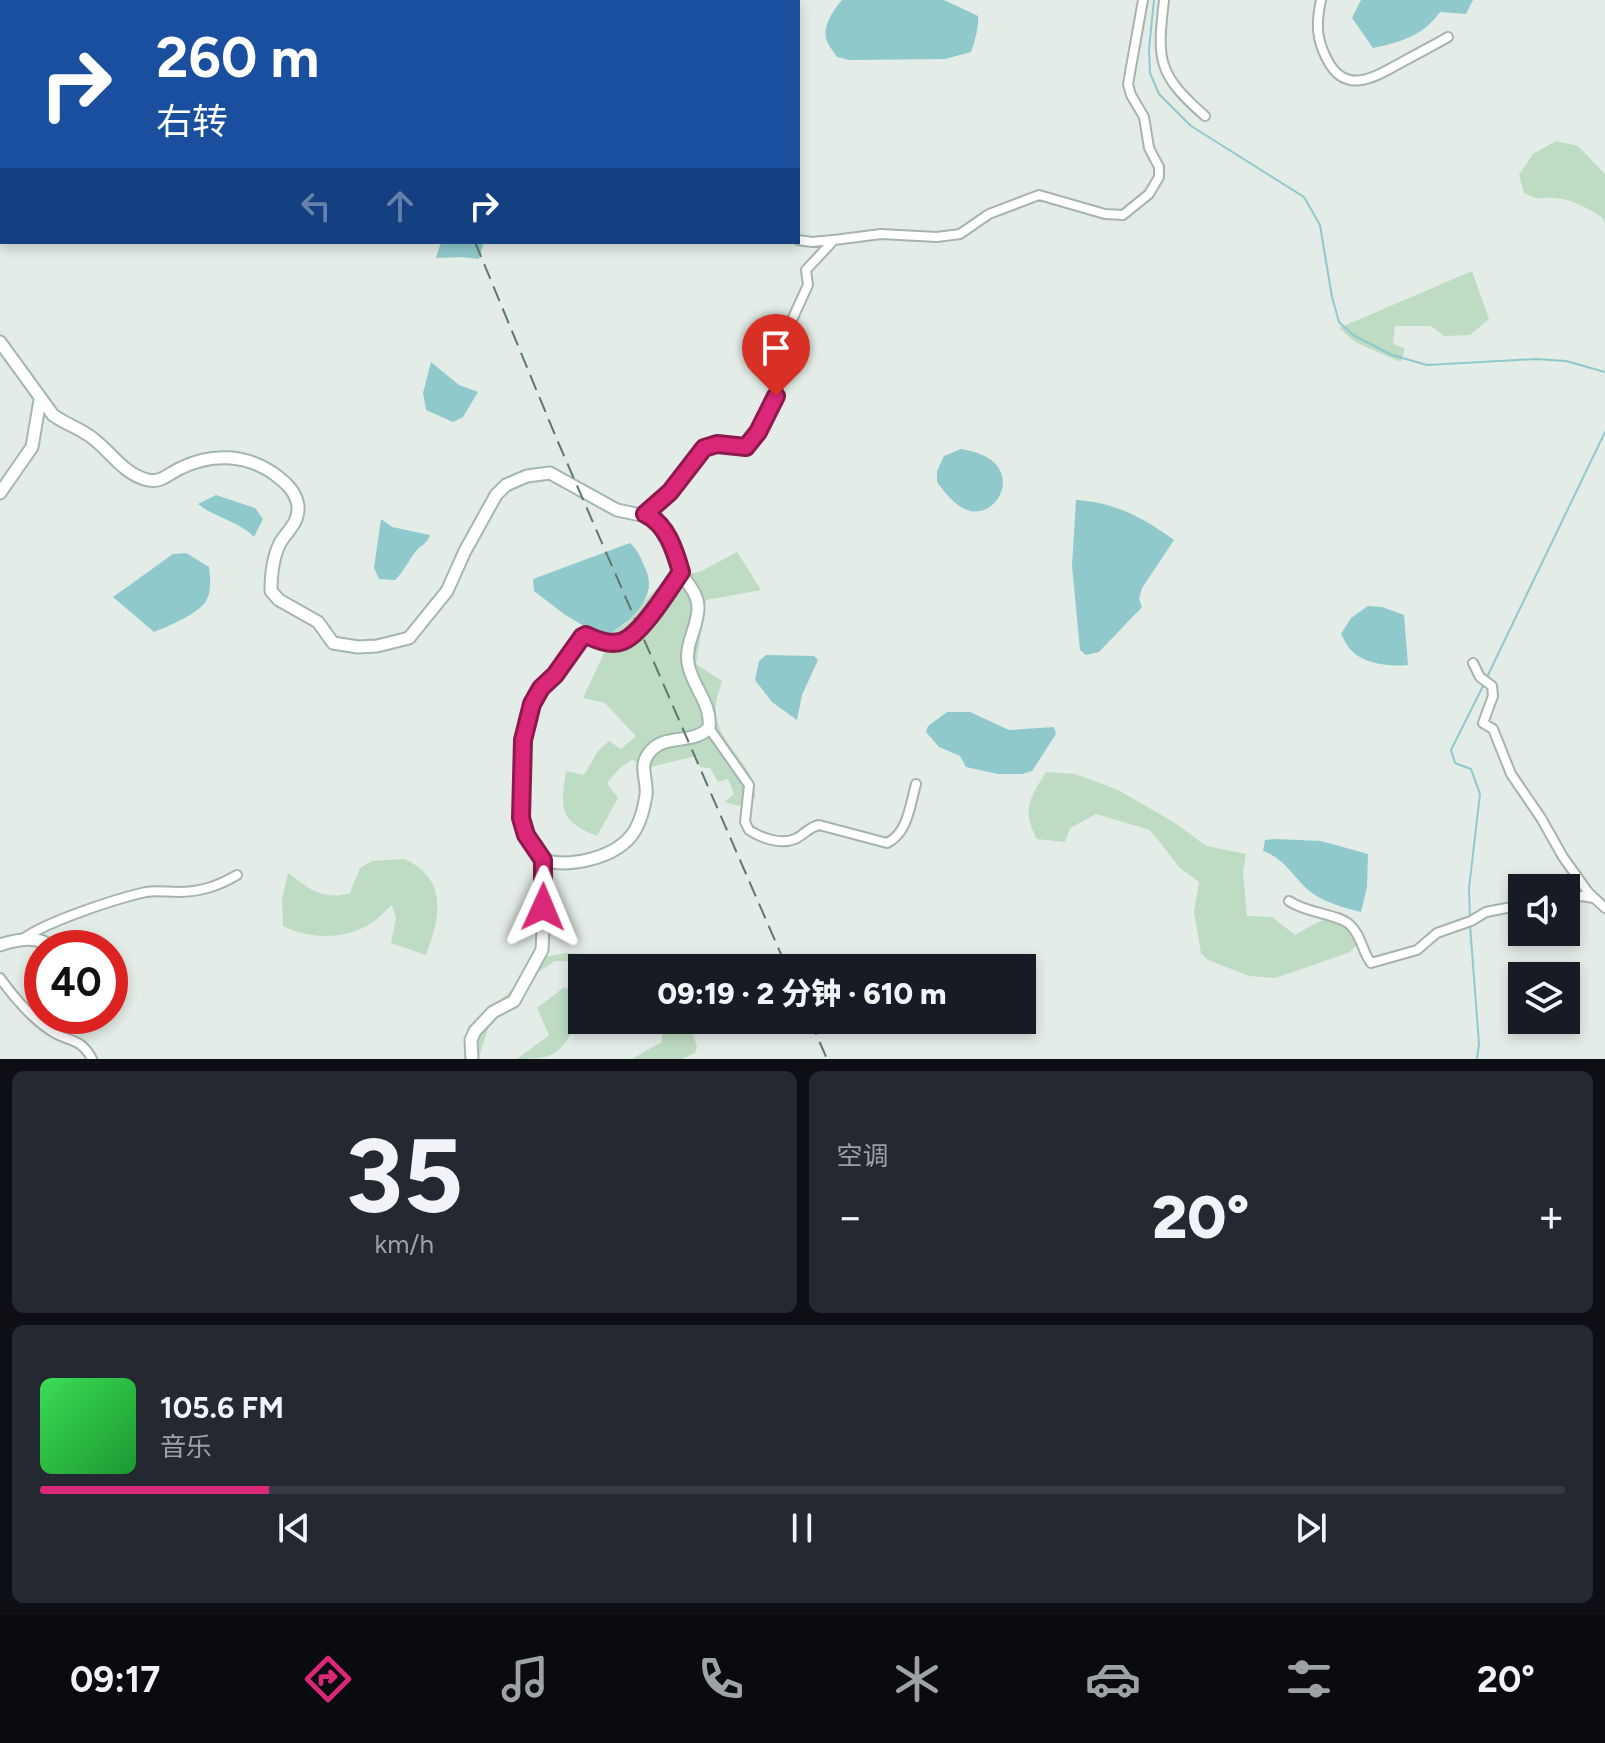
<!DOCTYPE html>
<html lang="zh">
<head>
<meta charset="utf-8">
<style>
	body { margin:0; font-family:Figtree,"Noto Sans SC",sans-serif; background:#242831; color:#f1f3f6; height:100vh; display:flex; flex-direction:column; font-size:30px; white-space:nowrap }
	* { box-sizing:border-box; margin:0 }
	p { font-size:26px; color:#9ea1a6 }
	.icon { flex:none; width:44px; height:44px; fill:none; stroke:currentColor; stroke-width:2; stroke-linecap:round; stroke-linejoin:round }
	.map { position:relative; height:1059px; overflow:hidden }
	.drawer { display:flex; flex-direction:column; gap:12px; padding:12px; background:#0d0f14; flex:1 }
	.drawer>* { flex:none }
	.guide { position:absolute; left:0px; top:0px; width:800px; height:244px; box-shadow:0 4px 12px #0003; background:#1a4fa0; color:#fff; overflow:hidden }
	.tools { position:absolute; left:1508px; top:874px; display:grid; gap:16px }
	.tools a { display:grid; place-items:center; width:72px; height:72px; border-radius:0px; background:#171b24; box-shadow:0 4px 12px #0003; font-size:40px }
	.speed { position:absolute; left:24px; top:930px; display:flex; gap:16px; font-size:40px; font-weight:700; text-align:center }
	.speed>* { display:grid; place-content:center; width:104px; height:104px; border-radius:50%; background:#171b24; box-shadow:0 4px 12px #0003; line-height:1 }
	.speed .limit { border:12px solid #d22; background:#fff; color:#111 }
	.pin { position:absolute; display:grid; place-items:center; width:68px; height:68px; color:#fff; margin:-82px -34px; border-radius:50% 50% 50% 0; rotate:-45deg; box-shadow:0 0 8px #0007 }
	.pin .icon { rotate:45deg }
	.me { position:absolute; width:88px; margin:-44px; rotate:1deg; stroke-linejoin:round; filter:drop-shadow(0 0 6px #0008) }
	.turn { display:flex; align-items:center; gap:28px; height:168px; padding:0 24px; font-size:36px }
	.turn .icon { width:104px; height:104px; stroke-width:2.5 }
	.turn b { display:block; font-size:56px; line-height:68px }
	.lanes { display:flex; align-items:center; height:76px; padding:0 24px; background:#0003; justify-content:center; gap:40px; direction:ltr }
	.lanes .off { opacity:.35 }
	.big { font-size:60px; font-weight:800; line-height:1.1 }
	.drawer .widget { flex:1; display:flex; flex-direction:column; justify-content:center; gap:12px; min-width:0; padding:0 28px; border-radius:12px; background:#242831 }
	.drawer .dial { align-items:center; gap:0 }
	.dial b { font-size:104px; line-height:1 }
	.song { display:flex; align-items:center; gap:24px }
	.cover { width:96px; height:96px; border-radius:12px; background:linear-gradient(135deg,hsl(130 70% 55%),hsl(130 70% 35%)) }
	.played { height:8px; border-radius:4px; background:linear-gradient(90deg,#db2777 15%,#363941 15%) }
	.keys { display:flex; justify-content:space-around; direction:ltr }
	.heat { display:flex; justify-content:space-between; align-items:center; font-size:44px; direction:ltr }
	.drawer .tiles { flex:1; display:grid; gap:12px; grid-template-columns:1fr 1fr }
	.widget:last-child { grid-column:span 2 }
	.trip { position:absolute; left:568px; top:954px; width:468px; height:80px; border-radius:0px; background:#171b24; box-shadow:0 4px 12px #0003; font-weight:800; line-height:80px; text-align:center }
	.dock { display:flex; height:128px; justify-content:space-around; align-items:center; background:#090b0e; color:#9ea1a6 }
	.dock .icon { width:56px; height:56px }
	.dock .active { color:#db2777 }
	.dock b { font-size:36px; color:#f1f3f6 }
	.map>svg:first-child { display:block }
</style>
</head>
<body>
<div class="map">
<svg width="1605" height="1059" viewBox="0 0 1605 1059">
	<rect width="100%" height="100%" fill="#e3ece7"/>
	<!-- green -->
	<path fill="#bedbc3" d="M1556 141 1578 146 1605 174V225L1603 218C1589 209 1573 199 1555 198 1537 197 1543 202 1524 193L1519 175 1533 154Z
		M1472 271 1489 319 1470 335 1444 336 1431 326H1395L1393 344 1405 348 1401 362 1357 343 1339 328Z
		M737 552 761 590 706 600 696 664 722 681C720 689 716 697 716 706 713 743 756 762 755 798L738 806 725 802 734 794 728 779 718 782 710 768 700 767 696 756 650 767 632 760 620 768 607 783 618 798 597 836C558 820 561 809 566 771L584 775 598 751 609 741 621 749 636 736 605 703 583 698 605 651 604 638 624 625 655 590 672 576 700 572Z
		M1046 772 1075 774 1118 790 1175 823 1206 846 1246 854 1243 872 1247 916 1272 917 1295 935C1321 920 1346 903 1364 937L1350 952 1299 970 1275 978 1249 976 1208 960 1201 953 1194 912 1199 882 1180 868 1150 830 1096 814 1070 828 1065 842 1037 839C1021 810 1030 798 1046 772Z
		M405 859C449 881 440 917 426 955L391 943 396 918 392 905C384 911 377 921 368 925 342 940 309 939 283 926L282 899 288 873C309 889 323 901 350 893L360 868 372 861Z
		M566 953 626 956 649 968H608L590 962 555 961 532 976 488 1029 478 1059H464C461 1016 492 1011 516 986 523 978 528 967 533 959Z
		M563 988 582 990V1020H688L697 1047 695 1053 682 1059H632L662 1042V1033C643 1028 627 1029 608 1028 596 1027 587 1023 575 1027 558 1057 550 1059 517 1059L549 1035 537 1008Z"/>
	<!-- water -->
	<path fill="#90c9cc" d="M842 0H944L978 16C979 27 975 41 971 52L945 59 849 60 837 57C834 52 827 44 826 38 823 25 834 9 842 0Z
		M1361 0H1473L1466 14 1440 12C1423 36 1401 42 1373 48L1352 18Z
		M441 242H484L479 259 461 257 436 258Z
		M431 362 459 385 478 392 463 417 453 422 426 410 423 393Z
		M961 449C1029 459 1001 518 970 511 956 507 945 493 937 482V471L944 456Z
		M216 495 255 508 263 519 254 537C239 521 215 518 198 504Z
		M1076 500C1114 502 1144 518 1174 540L1142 588 1139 599 1142 607 1099 652 1086 655 1080 650 1072 566Z
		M381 519 392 527 430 535C427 544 422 544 416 551 408 561 405 570 395 580L379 579 374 568Z
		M630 543C639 551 641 559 646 570 659 600 627 623 604 638L564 614 534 591 533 579Z
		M186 553 209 567C210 577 212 591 206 601 198 614 169 626 154 632L113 597 173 554Z
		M1368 606 1382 607 1404 615 1408 665C1391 667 1364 664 1352 651 1347 647 1344 639 1341 634L1351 618Z
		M766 655 814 656 818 660 802 695 797 720 772 702 755 680 759 661Z
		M947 712H970L1009 730 1054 727 1056 734 1032 771 1022 774H998L966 767 960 756 939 747 926 732 928 726Z
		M1276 839 1321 841 1368 854 1367 887 1361 912C1344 908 1320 901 1307 889 1292 875 1284 858 1263 851L1265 840Z"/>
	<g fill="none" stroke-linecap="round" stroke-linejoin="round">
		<!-- stream -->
		<path stroke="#90c9cc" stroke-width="2" d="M1154 0 1149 49 1150 73 1159 94 1191 126 1304 197 1320 225 1332 297 1339 322 1353 335 1392 355 1427 365 1536 359 1566 361 1605 372
			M1487 677 1605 432
			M1470 919 1469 888 1480 794 1471 769 1455 763 1451 750 1485 682
			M1470 925 1479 1044 1477 1059"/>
		<!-- street casing -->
		<g stroke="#a6b4ad" stroke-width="12">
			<path id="street" d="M273 0V2
				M325 0 328 2
				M1164 0C1157 60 1157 74 1205 116
				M1321 0C1316 23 1316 40 1328 61 1347 97 1378 75 1404 61 1419 53 1434 45 1448 37
				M697 2 699 0
				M798 240 812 242 833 240
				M645 514 670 492 704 448 717 444 746 447 752 442 776 396 791 322 808 285 806 270 834 240 881 234 937 237 960 234 989 214 1039 195 1105 214 1123 215 1149 194 1159 177V167L1149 148 1144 117 1131 95 1128 84 1143 0
				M1473 663 1480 677 1492 686 1493 696 1483 723 1493 729 1511 774 1541 818 1563 857 1588 892 1605 908
				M709 728 749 785 745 822 749 830C761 838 780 845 795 839 804 835 809 827 819 825L887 843C908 833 910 805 916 784
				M1566 899 1582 896 1593 898
				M1289 901C1306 913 1337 914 1349 924 1361 934 1362 951 1371 963L1417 950 1437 933 1471 921 1486 912 1522 905
				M23 939C45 922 118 898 146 892 157 890 167 892 178 892 201 892 218 886 237 875
				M0 978C13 996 32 1018 50 1030 68 1043 80 1036 92 1059"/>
		</g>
		<!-- secondary casing -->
		<g stroke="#a3b7ae" stroke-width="15">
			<path id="secondary" d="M14 2 15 0
				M0 25 2 22
				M0 342 53 415C64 423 74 426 85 433 107 445 121 474 148 480 162 483 169 473 181 468 211 453 245 454 273 473 285 482 296 491 298 506 299 523 288 530 280 543 273 557 271 575 271 591L279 600 318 622 333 643 358 647 377 646 409 638 447 591 465 551 496 495 506 485 527 476 550 473 617 510 655 518C662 528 670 539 675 550 678 558 679 567 682 574 689 586 698 594 698 608 698 627 685 643 688 663 692 687 712 703 709 728 691 746 665 732 649 753 638 767 648 780 646 795 644 808 639 826 631 836 613 858 570 868 543 860L526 835 521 818 523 740 532 704 541 688 555 675 582 637 586 635C597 640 611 646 623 641 642 634 669 589 681 572
				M0 493 32 447 40 400
				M0 945C18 939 38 935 53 948
				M110 976H115
				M472 1059 471 1040 475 1031 493 1012 514 1001 542 950 545 888 543 860"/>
		</g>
		<!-- street -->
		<use href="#street" stroke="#fff" stroke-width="8"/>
		<!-- secondary -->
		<use href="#secondary" stroke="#fff" stroke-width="11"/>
		<!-- rail -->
		<path stroke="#5f776e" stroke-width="2" stroke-dasharray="16 8" stroke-linecap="butt" d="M374 0 375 2
			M475 242 558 442 787 968
			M810 1020 827 1059"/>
	</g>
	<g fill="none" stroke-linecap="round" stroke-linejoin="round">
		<!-- route casing -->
		<g stroke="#8e194d" stroke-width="20">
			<path id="route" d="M543 907V860L526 835 521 818 523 740 532 704 541 688 555 675 582 637 586 635C597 640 611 646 623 641 642 634 669 589 681 572 675 551 667 524 645 514L670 492 704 448 717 444 746 447 758 432 776 396"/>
		</g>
		<!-- route -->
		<use href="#route" stroke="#db2777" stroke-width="14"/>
	</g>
</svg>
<div class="tools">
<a><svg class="icon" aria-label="sound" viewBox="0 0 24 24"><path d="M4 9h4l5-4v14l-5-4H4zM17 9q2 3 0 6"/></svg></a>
<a><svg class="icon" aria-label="layers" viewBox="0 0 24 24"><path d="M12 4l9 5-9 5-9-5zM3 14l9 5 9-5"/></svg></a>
</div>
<div class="speed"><div class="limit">40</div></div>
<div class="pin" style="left:776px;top:396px;background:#d93025"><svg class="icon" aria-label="arrive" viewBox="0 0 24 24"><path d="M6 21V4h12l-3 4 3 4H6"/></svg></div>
<svg class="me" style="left:543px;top:907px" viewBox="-20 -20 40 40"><path d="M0-17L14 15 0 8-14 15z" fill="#db2777" stroke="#fff" stroke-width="4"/></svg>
<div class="trip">09:19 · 2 分钟 · 610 m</div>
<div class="guide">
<div class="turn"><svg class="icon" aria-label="right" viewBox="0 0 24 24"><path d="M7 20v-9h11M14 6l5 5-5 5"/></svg><div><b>260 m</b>右转</div></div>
<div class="lanes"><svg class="icon off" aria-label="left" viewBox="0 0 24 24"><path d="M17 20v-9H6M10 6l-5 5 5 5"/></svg><svg class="icon off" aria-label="ahead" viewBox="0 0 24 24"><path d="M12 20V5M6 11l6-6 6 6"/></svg><svg class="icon" aria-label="right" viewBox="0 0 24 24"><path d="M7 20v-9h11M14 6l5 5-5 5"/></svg></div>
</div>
</div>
<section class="drawer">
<div class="tiles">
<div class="widget dial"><b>35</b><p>km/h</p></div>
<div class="widget"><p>空调</p>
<div class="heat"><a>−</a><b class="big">20°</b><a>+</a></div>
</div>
<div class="widget">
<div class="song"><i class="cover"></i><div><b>105.6 FM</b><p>音乐</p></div></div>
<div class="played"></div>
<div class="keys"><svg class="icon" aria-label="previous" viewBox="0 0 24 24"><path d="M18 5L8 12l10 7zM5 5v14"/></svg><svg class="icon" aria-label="pause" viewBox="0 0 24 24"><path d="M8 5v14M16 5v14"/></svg><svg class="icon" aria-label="next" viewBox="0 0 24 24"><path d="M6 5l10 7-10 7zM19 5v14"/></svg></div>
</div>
</div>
</section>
<nav class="dock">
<b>09:17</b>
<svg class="icon active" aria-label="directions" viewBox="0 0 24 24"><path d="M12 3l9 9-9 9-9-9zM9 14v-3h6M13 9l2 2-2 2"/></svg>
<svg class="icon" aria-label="music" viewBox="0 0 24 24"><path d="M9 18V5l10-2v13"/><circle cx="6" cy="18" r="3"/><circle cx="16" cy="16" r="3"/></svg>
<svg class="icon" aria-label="phone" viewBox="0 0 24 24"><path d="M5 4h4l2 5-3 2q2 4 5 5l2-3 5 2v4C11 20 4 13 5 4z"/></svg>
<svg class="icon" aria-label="climate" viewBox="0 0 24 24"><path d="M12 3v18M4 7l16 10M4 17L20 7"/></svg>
<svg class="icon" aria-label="car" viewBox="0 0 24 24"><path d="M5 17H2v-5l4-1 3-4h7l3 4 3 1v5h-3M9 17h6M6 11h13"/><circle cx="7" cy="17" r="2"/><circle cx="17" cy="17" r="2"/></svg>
<svg class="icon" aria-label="filters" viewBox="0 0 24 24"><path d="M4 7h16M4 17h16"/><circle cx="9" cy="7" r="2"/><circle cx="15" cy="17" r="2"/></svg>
<b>20°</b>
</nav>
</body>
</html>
